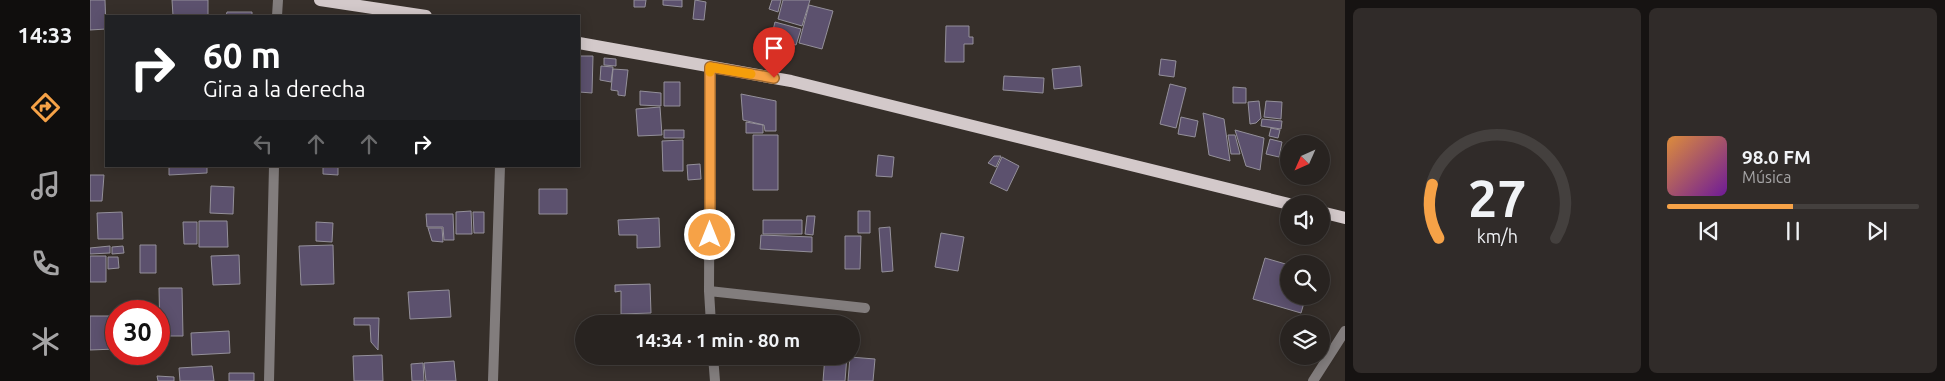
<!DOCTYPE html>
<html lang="es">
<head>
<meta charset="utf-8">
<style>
	body { margin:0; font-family:Ubuntu,sans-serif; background:#302b29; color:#f1f3f6; height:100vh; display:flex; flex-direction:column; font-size:19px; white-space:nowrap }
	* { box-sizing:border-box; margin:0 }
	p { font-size:16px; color:#a5a4a5 }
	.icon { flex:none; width:28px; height:28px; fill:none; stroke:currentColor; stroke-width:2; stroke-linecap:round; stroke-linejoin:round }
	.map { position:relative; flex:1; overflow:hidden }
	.details { display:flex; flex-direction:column; gap:8px; padding:8px; background:#161312; width:600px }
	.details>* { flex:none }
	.banner { position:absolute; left:15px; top:15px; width:475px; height:152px; border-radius:0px; box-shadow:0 2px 12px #0003,0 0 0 1px #44403e; background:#202124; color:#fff; overflow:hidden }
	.needle { width:32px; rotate:225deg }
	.tools { position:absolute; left:1190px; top:135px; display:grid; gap:10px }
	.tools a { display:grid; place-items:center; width:50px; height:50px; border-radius:50%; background:#282320; box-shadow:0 2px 12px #0003,0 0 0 1px #44403e; font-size:25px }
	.speed { position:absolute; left:15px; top:300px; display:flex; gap:10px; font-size:25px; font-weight:700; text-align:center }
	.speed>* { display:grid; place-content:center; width:65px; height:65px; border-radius:50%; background:#282320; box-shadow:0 2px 12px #0003,0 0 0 1px #44403e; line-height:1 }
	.speed .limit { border:8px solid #d22; background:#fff; color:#111 }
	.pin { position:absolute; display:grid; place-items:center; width:42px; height:42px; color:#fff; margin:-51px -21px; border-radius:50% 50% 50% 0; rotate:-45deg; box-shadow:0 0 5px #0007 }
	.pin .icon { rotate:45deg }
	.me { position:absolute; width:55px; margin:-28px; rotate:0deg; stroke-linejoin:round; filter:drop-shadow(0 0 4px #0008) }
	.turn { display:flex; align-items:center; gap:18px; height:105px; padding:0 15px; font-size:22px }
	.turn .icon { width:65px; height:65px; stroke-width:2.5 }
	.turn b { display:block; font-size:35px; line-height:42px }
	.lanes { display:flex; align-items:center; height:48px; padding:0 15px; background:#0003; justify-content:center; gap:25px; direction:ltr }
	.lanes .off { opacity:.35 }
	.details .card { flex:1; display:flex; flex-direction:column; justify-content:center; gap:8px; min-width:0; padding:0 18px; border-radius:8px; background:#302b29 }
	.details .dial { align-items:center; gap:0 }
	.dial svg { height:130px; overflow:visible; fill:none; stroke:#44403e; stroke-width:7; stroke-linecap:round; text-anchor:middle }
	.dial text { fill:#f1f3f6; stroke:none }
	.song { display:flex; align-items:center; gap:15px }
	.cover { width:60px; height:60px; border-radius:8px; background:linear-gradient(135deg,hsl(30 70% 55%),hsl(280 70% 35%)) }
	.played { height:5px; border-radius:2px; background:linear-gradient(90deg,#f6a247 50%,#44403e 50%) }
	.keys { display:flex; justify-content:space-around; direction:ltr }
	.details .tiles { flex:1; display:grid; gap:8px; grid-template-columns:repeat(2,1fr) }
	.trip { position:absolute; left:485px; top:315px; width:285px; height:50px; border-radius:25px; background:#282320; box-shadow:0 2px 12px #0003,0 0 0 1px #44403e; font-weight:700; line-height:50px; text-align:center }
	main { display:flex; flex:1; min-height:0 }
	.dock { display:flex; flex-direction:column; width:90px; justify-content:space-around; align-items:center; background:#100e0d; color:#a5a4a5 }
	.dock .icon { width:35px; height:35px }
	.dock .current { color:#f6a247 }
	.dock b { font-size:22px; color:#f1f3f6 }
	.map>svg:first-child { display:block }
</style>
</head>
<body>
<main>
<nav class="dock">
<b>14:33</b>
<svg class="icon current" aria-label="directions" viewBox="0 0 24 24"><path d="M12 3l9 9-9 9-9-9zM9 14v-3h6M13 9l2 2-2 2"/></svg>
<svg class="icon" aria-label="music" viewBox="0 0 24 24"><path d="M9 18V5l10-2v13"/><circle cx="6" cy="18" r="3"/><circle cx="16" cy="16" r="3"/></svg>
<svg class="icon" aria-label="phone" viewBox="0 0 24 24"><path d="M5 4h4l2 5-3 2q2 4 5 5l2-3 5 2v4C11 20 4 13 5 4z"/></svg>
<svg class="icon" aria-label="climate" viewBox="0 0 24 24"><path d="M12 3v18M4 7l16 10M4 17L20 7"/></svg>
</nav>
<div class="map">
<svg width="1255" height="381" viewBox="0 0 1255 381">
	<rect width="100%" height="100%" fill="#362f2a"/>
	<!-- building -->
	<path fill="#5c516e" stroke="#94909a" d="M0 0H15L16 29 0 30Z
		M82 0H118V16H83Z
		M544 0H556L555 7H544Z
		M573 0H592V7L573 5Z
		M605 0 616 2 614 20 603 19Z
		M682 0H691L688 12 679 9Z
		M693 0H720L712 26 688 19Z
		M719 5 743 11 732 49 709 43Z
		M137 12H162V16H136Z
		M685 22 711 29 706 45 681 38Z
		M856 26H879V37H883V44H874V62H855Z
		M489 56H503L502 93 489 92Z
		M514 58 526 59V66L514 65Z
		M1071 59 1086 61 1084 77 1069 75Z
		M511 66 523 67 521 82 510 80Z
		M990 66 992 86 964 89 962 69Z
		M523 69 538 70 535 96 528 95V91L521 90Z
		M914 76 954 78 953 93 913 90Z
		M574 82H590V106H574Z
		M1080 84 1096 88 1086 128 1070 124Z
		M1143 87 1156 88V103H1143Z
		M550 91 571 93V106L550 105Z
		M651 94 686 101V131H675L674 125 653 120Z
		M1169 101 1171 118 1166 123 1160 124 1158 102Z
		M1176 101 1192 102 1191 119 1174 117Z
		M570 107 572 135 548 136 546 109Z
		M1113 113 1134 119 1140 161 1119 155Z
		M1091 117 1108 121 1105 137 1088 134Z
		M1172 119 1192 121 1191 129 1171 126Z
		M656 122 673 125V133H656Z
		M1181 128 1190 130 1188 138 1179 136Z
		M574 130H594V138H574Z
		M1145 130 1174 138 1170 170 1156 166Z
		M663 135H688V190H663Z
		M1138 135H1145L1150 154H1141Z
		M1180 139 1192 142 1189 157 1176 154Z
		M593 140V171H573L572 141Z
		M788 155 804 157 802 177 786 176Z
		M904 156H911L906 167 898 163Z
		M912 157 929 166 917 191 900 183Z
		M610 164 611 179 598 180 597 165Z
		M79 166H117V173L79 175Z
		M233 166H248V175L233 174Z
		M0 175H14L12 201H0Z
		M121 186 144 187 143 214 120 213Z
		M449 189H477V214H449Z
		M381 211 382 234H366V212Z
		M768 211H780V233H768Z
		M32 212 33 239H8L7 213Z
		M383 212H394V233H384Z
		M336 214H363L364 240H354L353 227H337Z
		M717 216H725L723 235 715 234Z
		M569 218 570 247 547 248V235H529L528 220Z
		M673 220H712V234H673Z
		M109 221H137L138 247H109Z
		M93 222H107V244H94Z
		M226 222 243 223 242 242 226 241Z
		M800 227 803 271 792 272 789 228Z
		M338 228H352L353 242 342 241Z
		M851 233 874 237 868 271 845 267Z
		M671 235 722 237V252L670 249Z
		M755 236H771L770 269H755Z
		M50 245H66V273H50Z
		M243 245 244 284 211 285 209 246Z
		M20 246V253L0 254V248Z
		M33 246 34 253 22 254V247Z
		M149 255 150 284 123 285 121 256Z
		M0 256H16V282H0Z
		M18 257H28L29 268 18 269Z
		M1175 258 1199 265V296H1216L1211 313 1163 299Z
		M560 284 561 313 531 314V291L525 292V285Z
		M69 288H92L93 336H70Z
		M359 290 361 317 320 319 318 292Z
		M525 315H534L533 322 524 321Z
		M0 316H26V349L0 350Z
		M264 318H289L288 350 281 342 280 325H264Z
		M139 331 140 353 102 355 101 333Z
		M292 355 293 381H264L263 356Z
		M735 356H757L755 381H733Z
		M760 357 785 359 783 381H758Z
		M364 361 366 381H336L334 363Z
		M333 363 334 381H322L321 364Z
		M122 366 124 381H90L89 368Z
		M139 373H164V381H139Z
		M67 376 84 377V381H68Z"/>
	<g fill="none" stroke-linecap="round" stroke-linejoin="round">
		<!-- street -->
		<path stroke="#827d7d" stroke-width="10" d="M187 16 188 0
			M620 67 619 291 621 324
			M619 291 775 308
			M623 356 625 381
			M179 381 184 166
			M403 381 410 166
			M1223 381 1255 331"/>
		<!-- primary -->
		<path stroke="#d3c9ca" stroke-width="12" d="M230 0 336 16
			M489 43 701 81 1199 204
			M1231 212 1255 218"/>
	</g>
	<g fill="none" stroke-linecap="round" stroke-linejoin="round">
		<!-- route casing -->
		<g stroke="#a0692e" stroke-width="12">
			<path id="route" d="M620 235V67L684 78"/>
		</g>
		<!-- route -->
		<use href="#route" stroke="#f6a247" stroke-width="9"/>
		<!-- slow -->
		<path stroke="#f59e0b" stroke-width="9" d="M620 72V67L661 74"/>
	</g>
</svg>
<div class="tools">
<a><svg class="needle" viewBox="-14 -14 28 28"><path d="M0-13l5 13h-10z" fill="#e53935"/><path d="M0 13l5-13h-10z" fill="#a5a4a5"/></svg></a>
<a><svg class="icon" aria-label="sound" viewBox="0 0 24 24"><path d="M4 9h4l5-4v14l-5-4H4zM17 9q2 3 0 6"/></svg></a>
<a><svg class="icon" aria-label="search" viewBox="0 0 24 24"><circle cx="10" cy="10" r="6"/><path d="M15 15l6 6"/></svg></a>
<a><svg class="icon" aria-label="layers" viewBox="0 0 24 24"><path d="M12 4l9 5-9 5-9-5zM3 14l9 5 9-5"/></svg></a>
</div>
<div class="speed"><div class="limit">30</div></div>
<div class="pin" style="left:684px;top:78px;background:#d93025"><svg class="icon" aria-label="arrive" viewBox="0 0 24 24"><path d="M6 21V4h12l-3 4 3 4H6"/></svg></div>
<svg class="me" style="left:620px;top:235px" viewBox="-20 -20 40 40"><circle r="17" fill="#f6a247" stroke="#fff" stroke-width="3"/><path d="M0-11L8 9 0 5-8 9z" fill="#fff"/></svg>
<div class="trip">14:34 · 1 min · 80 m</div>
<div class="banner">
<div class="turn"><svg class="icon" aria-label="right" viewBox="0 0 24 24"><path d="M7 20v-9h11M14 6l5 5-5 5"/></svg><div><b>60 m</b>Gira a la derecha</div></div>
<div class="lanes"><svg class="icon off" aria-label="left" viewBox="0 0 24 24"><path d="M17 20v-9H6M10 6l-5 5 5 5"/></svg><svg class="icon off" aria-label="ahead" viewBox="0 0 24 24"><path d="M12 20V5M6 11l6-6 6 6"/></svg><svg class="icon off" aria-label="ahead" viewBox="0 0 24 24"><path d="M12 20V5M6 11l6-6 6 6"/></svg><svg class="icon" aria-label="right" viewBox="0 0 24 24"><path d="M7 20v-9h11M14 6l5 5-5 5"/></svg></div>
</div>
</div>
<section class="details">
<div class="tiles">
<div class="card dial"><svg viewBox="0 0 100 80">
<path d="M14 69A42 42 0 1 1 86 69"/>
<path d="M14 69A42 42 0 0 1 10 36" stroke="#f6a247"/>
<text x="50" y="56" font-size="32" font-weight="700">27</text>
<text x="50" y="72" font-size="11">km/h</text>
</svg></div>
<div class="card">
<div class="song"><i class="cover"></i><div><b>98.0 FM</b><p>Música</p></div></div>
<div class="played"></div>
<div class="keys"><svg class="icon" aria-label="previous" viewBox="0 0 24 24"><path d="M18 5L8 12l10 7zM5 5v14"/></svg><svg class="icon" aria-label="pause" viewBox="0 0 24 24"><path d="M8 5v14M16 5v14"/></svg><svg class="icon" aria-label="next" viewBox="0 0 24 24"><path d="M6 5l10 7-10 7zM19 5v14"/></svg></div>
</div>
</div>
</section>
</main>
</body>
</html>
